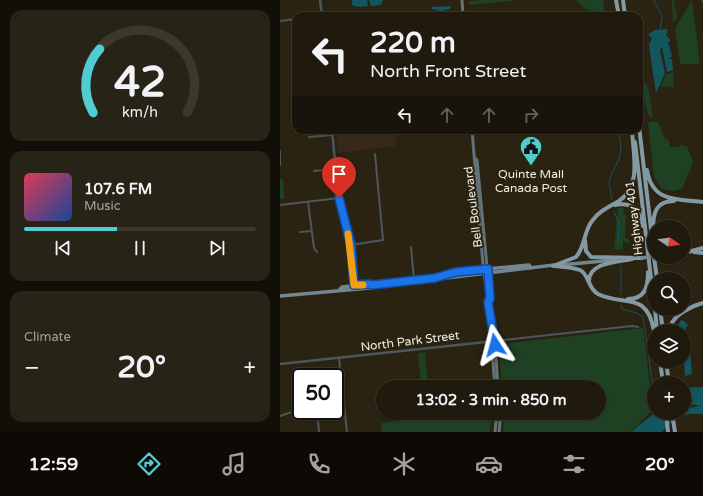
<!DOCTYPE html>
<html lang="en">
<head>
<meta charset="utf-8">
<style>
	body { margin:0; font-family:"Varela Round",sans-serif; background:#282317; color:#f1f3f6; height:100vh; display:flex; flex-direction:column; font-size:15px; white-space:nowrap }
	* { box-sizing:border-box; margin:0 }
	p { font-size:13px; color:#a2a19e }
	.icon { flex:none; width:22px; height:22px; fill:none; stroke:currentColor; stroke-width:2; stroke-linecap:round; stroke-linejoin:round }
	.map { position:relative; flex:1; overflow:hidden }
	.side { display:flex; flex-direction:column; gap:10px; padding:10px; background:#120e08; width:280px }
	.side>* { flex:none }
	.hud { position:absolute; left:12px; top:12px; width:351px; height:122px; border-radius:12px; box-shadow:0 1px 3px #0004,0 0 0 1px #3d382e; background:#201a0e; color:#f1f3f6; overflow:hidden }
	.needle { width:26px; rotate:103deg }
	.tools { position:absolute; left:367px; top:220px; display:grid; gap:8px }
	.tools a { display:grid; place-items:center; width:44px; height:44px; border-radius:50%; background:#201a0e; box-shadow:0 1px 3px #0004,0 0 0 1px #3d382e; font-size:20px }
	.speed { position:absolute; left:12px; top:368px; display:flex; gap:8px; font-size:20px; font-weight:700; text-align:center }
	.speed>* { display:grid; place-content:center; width:52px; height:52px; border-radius:50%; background:#201a0e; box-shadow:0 1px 3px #0004,0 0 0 1px #3d382e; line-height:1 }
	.speed .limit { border:2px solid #111; border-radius:6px; background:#fff; color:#111 }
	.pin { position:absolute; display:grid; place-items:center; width:34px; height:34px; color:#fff; margin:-41px -17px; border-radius:50% 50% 50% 0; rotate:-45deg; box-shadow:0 0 4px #0007 }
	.pin .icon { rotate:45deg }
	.me { position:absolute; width:44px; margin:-22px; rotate:351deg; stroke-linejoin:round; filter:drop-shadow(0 0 3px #0008) }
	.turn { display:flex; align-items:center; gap:14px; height:84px; padding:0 12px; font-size:18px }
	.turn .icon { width:52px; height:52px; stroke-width:2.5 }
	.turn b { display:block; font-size:28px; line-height:34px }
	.lanes { display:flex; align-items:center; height:38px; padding:0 12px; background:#0003; justify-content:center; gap:20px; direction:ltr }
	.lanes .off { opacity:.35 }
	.big { font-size:30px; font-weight:800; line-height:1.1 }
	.side .card { flex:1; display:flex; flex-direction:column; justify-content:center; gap:6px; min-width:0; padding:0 14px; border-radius:12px; background:#282317 }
	.side .dial { align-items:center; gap:0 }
	.dial svg { height:104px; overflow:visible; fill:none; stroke:#3d382e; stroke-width:7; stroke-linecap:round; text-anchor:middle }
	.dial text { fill:#f1f3f6; stroke:none }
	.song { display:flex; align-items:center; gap:12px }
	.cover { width:48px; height:48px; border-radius:6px; background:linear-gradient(135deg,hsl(350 70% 55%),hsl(220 70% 35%)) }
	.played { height:4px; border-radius:2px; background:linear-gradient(90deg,#51ccd2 40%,#3d382e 40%) }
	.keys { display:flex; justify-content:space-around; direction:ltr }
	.heat { display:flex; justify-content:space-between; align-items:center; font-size:22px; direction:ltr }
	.trip { position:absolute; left:96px; top:380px; width:230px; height:40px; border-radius:20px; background:#201a0e; box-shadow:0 1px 3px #0004,0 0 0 1px #3d382e; font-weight:800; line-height:40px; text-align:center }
	.tabs { display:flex; height:64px; justify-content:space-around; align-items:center; background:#0d0a06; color:#a2a19e }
	.tabs .icon { width:28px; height:28px }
	.tabs .active { color:#51ccd2 }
	.tabs b { font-size:18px; color:#f1f3f6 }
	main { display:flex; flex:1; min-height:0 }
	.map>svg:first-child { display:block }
</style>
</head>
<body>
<main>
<section class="side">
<div class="card dial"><svg viewBox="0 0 100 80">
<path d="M14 69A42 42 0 1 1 86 69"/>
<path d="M14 69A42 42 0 0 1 19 20" stroke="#51ccd2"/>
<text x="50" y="56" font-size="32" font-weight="700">42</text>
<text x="50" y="72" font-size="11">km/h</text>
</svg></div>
<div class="card">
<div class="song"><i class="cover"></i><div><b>107.6 FM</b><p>Music</p></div></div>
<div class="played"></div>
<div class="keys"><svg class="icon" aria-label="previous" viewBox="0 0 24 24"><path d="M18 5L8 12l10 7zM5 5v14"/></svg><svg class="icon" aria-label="pause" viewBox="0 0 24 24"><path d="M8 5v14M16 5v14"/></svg><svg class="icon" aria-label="next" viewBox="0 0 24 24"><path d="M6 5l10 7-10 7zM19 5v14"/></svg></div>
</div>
<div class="card"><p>Climate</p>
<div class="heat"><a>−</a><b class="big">20°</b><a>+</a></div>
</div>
</section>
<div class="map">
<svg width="423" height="432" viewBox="0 0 423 432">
	<rect width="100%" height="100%" fill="#2b2312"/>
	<!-- education -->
	<path fill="#37281c" d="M56 130H115L116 146 58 153Z"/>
	<!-- green -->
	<path fill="#1e4023" d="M201 0H239L189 5V1Z
		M296 0H323L325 16 307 10Z
		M392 0H394L397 18 393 23Z
		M412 0 420 64H400L395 28Z
		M393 73 394 87 381 86 386 74Z
		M361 83H366L369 91 373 119 368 115Z
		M368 122H378L385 139 389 140V147H400L399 145 407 146 413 162 402 189 393 191 382 189 374 177Z
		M0 179H3L4 199H0Z
		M338 208H344L343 214 346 215 345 238 349 240V243L347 244 343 240V250L334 249Z
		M363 328 373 409 351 432H223L224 413H319V387H222L219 346 221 344Z
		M145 352 148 387H141L138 353Z
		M144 413H151L152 417 190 413H212L210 432H102L101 423 144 418Z"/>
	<!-- water -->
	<path fill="#125660" d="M72 0H87L88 6 77 7 72 5Z
		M89 0H103L101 5 91 6Z
		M171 6 170 9 161 11 151 9 152 7Z
		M388 29 386 35 391 41 388 42 392 56 389 59H392L393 70 387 72 382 47 380 50 385 73 376 93 369 45 372 38 368 35 374 30Z
		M401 320 404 321 408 325 404 331H395Z
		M407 351 410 352 412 374 405 376 404 361Z
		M423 387V414C401 413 396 417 382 432H352C359 424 367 420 374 413H404V404L409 408 419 406 414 404 411 406 413 400 410 398 404 403V388Z"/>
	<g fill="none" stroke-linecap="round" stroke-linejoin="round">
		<!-- stream -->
		<path stroke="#125660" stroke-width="1" d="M374 0 382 17 380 29
			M332 200 329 183 331 175 339 159 341 149 339 131
			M334 211 339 224 338 244
			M341 266V294
			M341 305 342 309 357 313 363 317 374 394"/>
		<!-- minor -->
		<path stroke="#4d565a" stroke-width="2" d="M41 16 80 13 88 14
			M0 21 16 19
			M29 137 53 135
			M0 151V165
			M34 171 56 169
			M28 202 34 248 37 252
			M0 205 59 198
			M20 232 32 231
			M71 245 103 240 95 154
			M131 247 134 280
			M215 341 352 326 358 327
			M59 358 67 432
			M55 403 63 402
			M37 411 39 432
			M0 416 21 409"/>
		<!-- tertiary -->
		<path stroke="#4d565a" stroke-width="2.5" d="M40 0 42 16
			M423 0V1
			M52 130 58 193 71 245 74 285
			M0 364 215 341"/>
		<!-- secondary -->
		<path stroke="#637179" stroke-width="3" d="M182 0 183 16
			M192 130 203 265 211 325 210 327 215 387
			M195 158 197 160 210 299 208 302
			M211 325 214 329 218 387
			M215 432 217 413
			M219 432 221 413"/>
		<!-- primary -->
		<path stroke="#738790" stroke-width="3.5" d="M280 265 334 260
			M155 278 158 279 274 265
			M60 289 62 287 89 284 91 285 155 278 176 272 249 265 251 268
			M0 296 90 288 91 285"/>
		<!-- motorway -->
		<path stroke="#839aa5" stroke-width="4" d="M336 0 339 16
			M343 0 345 16
			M359 126 374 255
			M355 142 374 304
			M367 170C372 202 396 199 423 202
			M335 205C352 202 359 209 363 226
			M373 229C373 213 376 201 394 201
			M305 240 306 251 311 257 362 258
			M414 252 423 253
			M404 253 423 248
			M374 257 377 279
			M273 266 296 257C305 247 304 231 312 221 319 211 329 207 339 201 362 186 353 154 352 130
			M275 266C283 267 292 267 300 270 309 274 308 289 318 294 344 307 367 290 374 331
			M309 281C309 262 338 262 352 259
			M348 299C365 299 368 287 368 272
			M414 306 423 303
			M375 309 377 330
			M380 309 383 331
			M389 331C392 316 404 311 416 305
			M380 361 383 383
			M386 361 389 383
			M386 413 388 432
			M392 413 395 432"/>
		<!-- primary-bridge -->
		<path stroke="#738790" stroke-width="3.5" d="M362 258 374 256"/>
	</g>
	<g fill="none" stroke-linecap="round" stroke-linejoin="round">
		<!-- route casing -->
		<g stroke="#114b97" stroke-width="10">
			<path id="route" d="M59 198 71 245 74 285 89 284 92 285 155 278 176 272 208 269 210 299 208 302 215 345"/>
		</g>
		<!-- route -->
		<use href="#route" stroke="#1a73e8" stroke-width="7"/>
		<!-- slow -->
		<path stroke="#f59e0b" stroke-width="7" d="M68 234 74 285H83"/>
	</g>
	<!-- icons -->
	<defs>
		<g id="civic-pin" transform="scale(1.15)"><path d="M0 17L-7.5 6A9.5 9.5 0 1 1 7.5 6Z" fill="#51ccd2" stroke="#2b2312"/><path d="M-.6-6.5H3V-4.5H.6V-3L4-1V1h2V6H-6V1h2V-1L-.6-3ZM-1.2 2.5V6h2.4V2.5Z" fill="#111"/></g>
	</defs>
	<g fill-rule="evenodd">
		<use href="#civic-pin" x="251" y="147"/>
	</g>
	<g text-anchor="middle" stroke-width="4" stroke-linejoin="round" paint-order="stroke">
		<!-- poi labels -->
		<g font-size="12" fill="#f2ede2" stroke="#2b2312">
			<text x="251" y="178">Quinte Mall<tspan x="251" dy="14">Canada Post</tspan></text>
		</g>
		<!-- street labels -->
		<g font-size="12" fill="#f2ede2" stroke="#2b2312">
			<text transform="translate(193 207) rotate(-97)" y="4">Bell Boulevard</text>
			<text transform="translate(354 218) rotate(-97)" y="4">Highway 401</text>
			<text transform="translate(130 341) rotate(-7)" y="4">North Park Street</text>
		</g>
	</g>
</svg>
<div class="tools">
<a><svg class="needle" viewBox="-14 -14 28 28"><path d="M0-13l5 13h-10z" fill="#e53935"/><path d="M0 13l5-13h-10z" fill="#a2a19e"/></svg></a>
<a><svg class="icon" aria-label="search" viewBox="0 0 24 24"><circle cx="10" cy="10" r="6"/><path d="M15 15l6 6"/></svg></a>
<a><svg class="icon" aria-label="layers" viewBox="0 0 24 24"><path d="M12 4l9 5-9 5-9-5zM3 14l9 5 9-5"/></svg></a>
<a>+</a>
</div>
<div class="speed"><div class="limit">50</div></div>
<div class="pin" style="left:59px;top:198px;background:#d93025"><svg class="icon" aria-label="arrive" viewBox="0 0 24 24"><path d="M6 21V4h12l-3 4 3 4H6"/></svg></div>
<svg class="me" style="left:215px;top:345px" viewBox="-20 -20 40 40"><path d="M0-17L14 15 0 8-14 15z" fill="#1a73e8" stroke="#fff" stroke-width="4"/></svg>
<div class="trip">13:02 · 3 min · 850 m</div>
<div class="hud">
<div class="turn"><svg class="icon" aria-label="left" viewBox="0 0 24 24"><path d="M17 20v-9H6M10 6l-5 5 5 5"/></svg><div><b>220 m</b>North Front Street</div></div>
<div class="lanes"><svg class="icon" aria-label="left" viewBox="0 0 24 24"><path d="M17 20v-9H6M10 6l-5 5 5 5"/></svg><svg class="icon off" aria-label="ahead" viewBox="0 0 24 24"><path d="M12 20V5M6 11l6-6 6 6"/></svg><svg class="icon off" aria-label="ahead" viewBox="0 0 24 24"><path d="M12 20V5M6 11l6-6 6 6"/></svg><svg class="icon off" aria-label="right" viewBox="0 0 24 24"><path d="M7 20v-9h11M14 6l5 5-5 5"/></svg></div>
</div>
</div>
</main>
<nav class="tabs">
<b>12:59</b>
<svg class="icon active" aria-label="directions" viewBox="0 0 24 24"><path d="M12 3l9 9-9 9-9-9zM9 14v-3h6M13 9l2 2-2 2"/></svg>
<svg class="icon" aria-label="music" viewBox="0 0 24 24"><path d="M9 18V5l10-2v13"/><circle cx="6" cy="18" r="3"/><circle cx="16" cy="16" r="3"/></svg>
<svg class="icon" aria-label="phone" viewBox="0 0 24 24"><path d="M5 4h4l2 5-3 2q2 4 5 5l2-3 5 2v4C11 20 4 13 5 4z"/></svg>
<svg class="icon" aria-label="climate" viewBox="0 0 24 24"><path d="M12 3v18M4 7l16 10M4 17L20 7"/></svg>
<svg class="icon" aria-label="car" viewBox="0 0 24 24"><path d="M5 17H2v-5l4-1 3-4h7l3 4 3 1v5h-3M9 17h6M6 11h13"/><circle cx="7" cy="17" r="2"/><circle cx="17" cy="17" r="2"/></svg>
<svg class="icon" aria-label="filters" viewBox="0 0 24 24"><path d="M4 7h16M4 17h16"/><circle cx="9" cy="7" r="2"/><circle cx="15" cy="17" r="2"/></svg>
<b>20°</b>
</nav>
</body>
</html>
